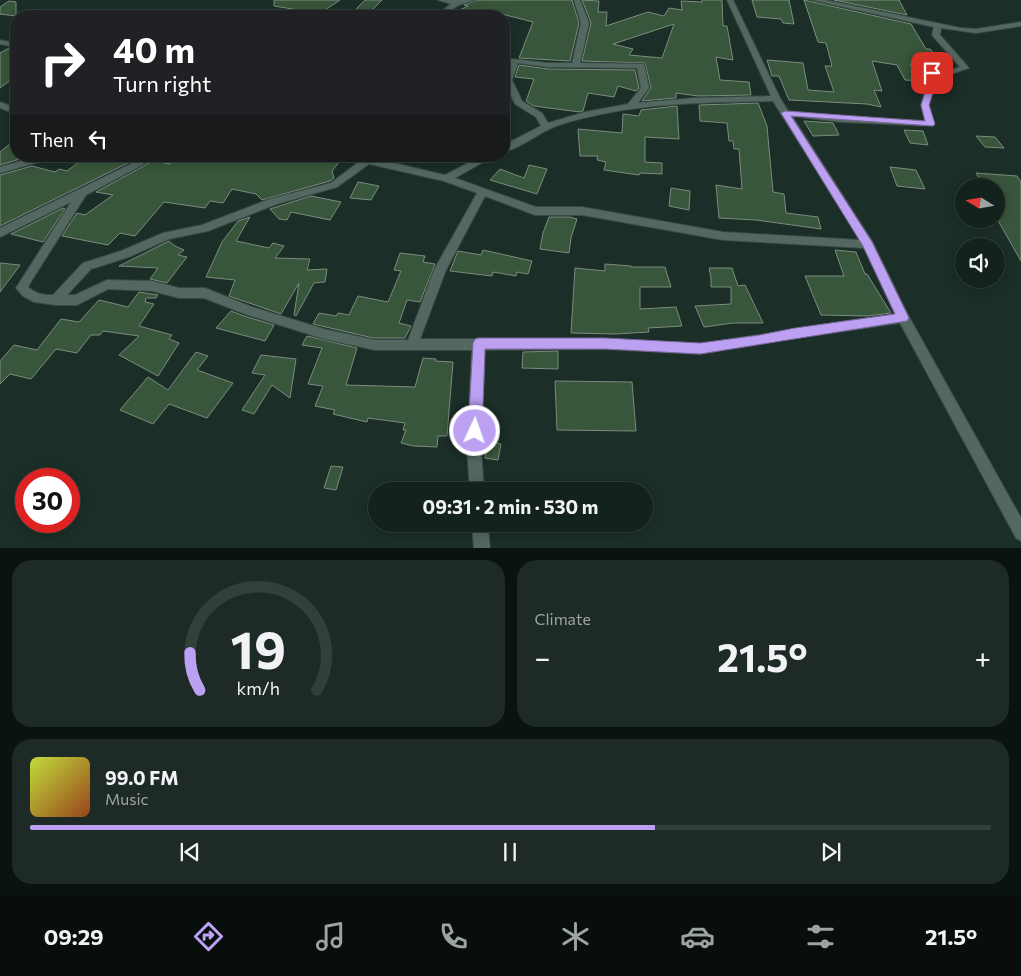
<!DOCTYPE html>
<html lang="en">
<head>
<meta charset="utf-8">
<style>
	body { margin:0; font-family:Commissioner,sans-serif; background:#1d2a26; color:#f1f3f6; height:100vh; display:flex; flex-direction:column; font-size:19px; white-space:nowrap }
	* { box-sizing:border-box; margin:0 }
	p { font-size:16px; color:#9da4a4 }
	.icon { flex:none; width:28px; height:28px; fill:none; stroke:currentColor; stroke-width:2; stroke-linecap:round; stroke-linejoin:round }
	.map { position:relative; height:548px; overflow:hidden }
	.side { display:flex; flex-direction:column; gap:12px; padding:12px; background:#0b1310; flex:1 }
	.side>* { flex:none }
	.top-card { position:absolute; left:10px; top:10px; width:500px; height:152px; border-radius:20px; box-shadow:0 2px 12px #0003,0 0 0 1px #333f3b; background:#202124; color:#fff; overflow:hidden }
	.needle { width:32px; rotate:281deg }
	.buttons { position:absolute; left:955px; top:178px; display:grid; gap:10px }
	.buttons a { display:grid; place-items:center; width:50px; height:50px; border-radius:50%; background:#14221d; box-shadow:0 2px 12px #0003,0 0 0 1px #333f3b; font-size:25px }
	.speed { position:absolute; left:15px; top:468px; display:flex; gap:10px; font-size:25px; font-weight:700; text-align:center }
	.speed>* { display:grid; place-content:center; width:65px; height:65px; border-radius:50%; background:#14221d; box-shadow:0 2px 12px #0003,0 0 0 1px #333f3b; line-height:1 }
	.speed .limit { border:8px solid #d22; background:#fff; color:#111 }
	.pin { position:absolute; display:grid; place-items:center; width:42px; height:42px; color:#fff; margin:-21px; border-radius:10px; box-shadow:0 2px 8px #0006 }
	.me { position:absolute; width:55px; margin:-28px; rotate:3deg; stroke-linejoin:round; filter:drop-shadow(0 0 4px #0008) }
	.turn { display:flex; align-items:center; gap:18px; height:105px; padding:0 20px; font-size:22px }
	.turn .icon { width:65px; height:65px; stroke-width:2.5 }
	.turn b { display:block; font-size:35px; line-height:42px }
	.then { display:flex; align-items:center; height:48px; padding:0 20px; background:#0003; gap:10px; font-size:19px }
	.big { font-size:38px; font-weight:700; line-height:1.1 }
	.side .card { flex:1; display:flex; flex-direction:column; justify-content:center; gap:8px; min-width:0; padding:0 18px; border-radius:20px; background:#1d2a26 }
	.side .dial { align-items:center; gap:0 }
	.dial svg { height:130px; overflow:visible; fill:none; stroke:#333f3b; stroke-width:7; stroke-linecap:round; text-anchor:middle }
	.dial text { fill:#f1f3f6; stroke:none }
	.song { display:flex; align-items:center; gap:15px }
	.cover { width:60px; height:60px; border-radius:8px; background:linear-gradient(135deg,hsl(70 70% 55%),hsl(20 70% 35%)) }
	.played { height:5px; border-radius:2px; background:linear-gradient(90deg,#bca0f2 65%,#333f3b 65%) }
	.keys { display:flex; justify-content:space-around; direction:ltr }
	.heat { display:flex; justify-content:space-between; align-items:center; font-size:28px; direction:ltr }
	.side .tiles { flex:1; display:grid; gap:12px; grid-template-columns:1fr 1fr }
	.card:last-child { grid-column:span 2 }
	.trip { position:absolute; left:368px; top:482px; width:285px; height:50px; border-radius:25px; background:#14221d; box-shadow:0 2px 12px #0003,0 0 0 1px #333f3b; font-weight:700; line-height:50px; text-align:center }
	.dock { display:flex; height:80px; justify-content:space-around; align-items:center; background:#080e0c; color:#9da4a4 }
	.dock .icon { width:35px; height:35px }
	.dock .current { color:#bca0f2 }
	.dock b { font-size:22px; color:#f1f3f6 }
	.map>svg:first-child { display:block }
</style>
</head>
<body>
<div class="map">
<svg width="1021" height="549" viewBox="0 0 1021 549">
	<rect width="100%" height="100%" fill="#1b2e27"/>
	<!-- building -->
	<path fill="#38563b" stroke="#7c8c7e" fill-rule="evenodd" d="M274 0H340L316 16H297L305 11 274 6Z
		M365 0H382L366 16H349Z
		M477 0H572L579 23 570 61 519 58 533 22 486 10 475 16H470L458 11 468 6 464 5Z
		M582 0 599 1 598 12H607L606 26 648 12 664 16 669 8 682 10 681 1 702 2V0H722L723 26H727L733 60 716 57 720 80 749 82 751 95 698 96 676 93V98L642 101 651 88 645 63 582 61 591 23ZM674 24 662 58 629 55 633 49 613 44Z
		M752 0H789L794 24 783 23 781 19 757 17Z
		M804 0 911 24 926 49H930L946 66 910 64 920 81 905 80 897 65 872 61 882 91 874 90 881 107 867 104 789 100 779 76H772L767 60 803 63 808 90 834 92 825 66H832L826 43 818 42Z
		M834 0H899L907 15Z
		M9 1 16 2V16L0 14V7Z
		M9 48 16 49V76L0 88V53Z
		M519 65 548 69 635 70 639 88 636 91 618 86 614 97 588 93 583 111 580 112 534 106 526 101 534 79 515 77Z
		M758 103 767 126 773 192 784 194 786 213 818 217 821 229 756 220 719 218 716 185 742 189 739 149H734L733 141H729L727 123 700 121 699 105Z
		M677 106 679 139 645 137V162L662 163V174L640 173 639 175 604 170 606 162 597 160 598 156H580L578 129 622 133 623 114 639 116 641 110Z
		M804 121 833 123 839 135 813 136Z
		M904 130 923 131 928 145 910 143Z
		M976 136 995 137 1004 148 985 147Z
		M16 139V157L20 159 0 165V152Z
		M87 156H123L132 161 0 226V175L32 166 55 172 59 169 67 171Z
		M185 156H343V157L332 171 334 178 330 181 262 200 256 194 232 189 223 203 210 201 205 208 164 202 135 236 120 233 108 245 62 236 77 213 85 215 113 195 96 192 153 161 170 164 176 158 183 159Z
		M529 165 547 169 537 194 490 180 500 169 524 178Z
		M890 167 916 170 925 189 897 186Z
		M976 173 1017 176 1021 182V261L996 217V186H984Z
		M358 182 379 186 371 200 350 198Z
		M671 188 690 191 689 210 669 206Z
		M311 196 341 202 330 220 291 212 287 220 279 219 270 209Z
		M63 208 65 209 43 242 11 234Z
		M250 217 236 241 269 248 273 243 284 246 275 258 310 259 307 270 327 269 325 282 314 283 296 316 294 315 299 283 281 314 229 296 235 280 206 277 222 242 238 221Z
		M549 217H570L577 219 571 238 569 253 540 249 543 233Z
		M169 241 175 246 184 250 178 255 187 257 167 283 150 279 158 268 119 266Z
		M483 250 532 261 528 274 517 272 516 276 493 272 492 276 450 271 458 251 481 255Z
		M835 250 856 252 865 274H867L891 313 867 316 821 315 805 276H844Z
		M400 253 425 256 423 262 435 264 420 302 407 300 399 323 411 326 405 338H373L313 324 319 313 336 316 338 313 349 315 358 296 388 302 401 271 394 270Z
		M0 263 20 265 0 292Z
		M605 264 631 266V267H665L671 287H640V309L676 307 682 326 648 328 649 332 616 334 571 333 575 268 605 271Z
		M709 268H732L738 286 745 285 763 323H733L704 327 695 306 731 304V287H711V278Z
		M139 292 158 295 156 298H146L145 302 154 304 139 326 172 335 169 339 179 343 158 376 119 355 139 336 103 331 100 335H91L77 353 56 349 31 379 10 374 0 384V361L14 345 37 350 61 319 79 322 99 300 128 307Z
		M231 311 244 316 274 325 265 341 216 328Z
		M307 336 357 348 346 385 415 387 423 358 436 359 435 361 453 362 447 436H438L437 447 413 446 401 443 406 430H403L405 423 368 418 367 422 333 414 335 410 315 406 323 386 308 384 322 348 302 345Z
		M558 351V369L522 368 523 352Z
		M196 352 208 356 197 370 233 383 207 418 169 404 153 424 120 410 148 377 168 390Z
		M261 355 296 359 290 398 272 385 254 414 242 410 265 375 252 373Z
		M555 381 632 382 636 431 557 430Z
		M488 441 501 444 498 460 485 458Z
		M331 466 343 467 336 490 324 488Z"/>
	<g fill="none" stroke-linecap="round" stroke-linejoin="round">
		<!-- street casing -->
		<g stroke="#394a44" stroke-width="2">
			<path id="street" d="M438 0H475L459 5 442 16H435L451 4Z
				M574 0H580L589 23 580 63 644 64 649 88 638 103 694 98 771 96 727 0H733L780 98 788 111 840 116 925 121 921 105 927 86V73L931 71H948L960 67 932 35 934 27 812 0H825L961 28 976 29 1021 22V26L976 33 941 28 940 35 969 68 948 75H935V86L929 105 934 124 933 126 840 122 792 116 872 241 908 315 1021 518V541L1016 538 900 323 795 338 700 354 605 349 485 350 481 449 484 491H470L467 449 472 350H375L324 339 245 314 204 298H179L152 291 108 289 77 305H56L34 302 23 296 16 288 71 202 0 237V228L147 156H159L86 195 32 280 28 287C36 294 43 295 53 295L83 263 121 251 163 233 202 225 270 199 331 183 360 161 345 156 368 157 445 175 482 156H494L455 178 536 207H582L723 232 860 240 773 101C703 102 630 103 562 124 541 130 524 147 504 152V145L541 126 536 117 515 104 504 80 510 62H504V58L548 63H572L581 23ZM518 63 548 67 637 68 641 88 628 104 585 112 548 123 542 113 522 101 512 80ZM369 164 444 181 477 193 434 270 408 340H375L324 329 252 307 205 288H179L152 281 107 280 75 295H67L91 269 129 257 169 239 208 231 277 204 337 187ZM485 196 535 215H582L723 240 864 248 895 314 700 344 605 339H483L479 338 475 339H420L446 270Z
				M0 40 16 43V47L0 44Z
				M0 102 16 108V114L0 108Z
				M38 156H54L53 158 0 173V167Z
				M472 524H488L490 549H474Z"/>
		</g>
		<!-- street -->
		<use href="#street" fill="#536860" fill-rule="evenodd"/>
	</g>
	<!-- route -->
	<path fill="#bca0f2" stroke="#7a689d" d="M932 71 936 73 935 86 929 105 935 124 933 126 791 116 872 242 909 318 907 321 700 354 605 349H485L482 431 480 436 475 438 470 436 468 431 473 343 475 339 479 338H605L700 343 760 335 795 328 895 314 863 246 781 113 785 111 925 121 921 105 927 86V73Z"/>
</svg>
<div class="buttons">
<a><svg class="needle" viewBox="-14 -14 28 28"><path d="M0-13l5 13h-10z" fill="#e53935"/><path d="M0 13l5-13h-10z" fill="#9da4a4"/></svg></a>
<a><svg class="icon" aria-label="sound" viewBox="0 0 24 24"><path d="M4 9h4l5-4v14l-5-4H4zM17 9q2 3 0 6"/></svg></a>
</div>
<div class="speed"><div class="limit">30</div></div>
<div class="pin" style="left:932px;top:73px;background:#d93025"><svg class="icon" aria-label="arrive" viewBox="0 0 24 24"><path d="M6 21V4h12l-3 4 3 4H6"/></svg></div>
<svg class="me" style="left:475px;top:431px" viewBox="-20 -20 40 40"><circle r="17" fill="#bca0f2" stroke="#fff" stroke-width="3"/><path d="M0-11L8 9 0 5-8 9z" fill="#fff"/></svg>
<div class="trip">09:31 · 2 min · 530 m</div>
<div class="top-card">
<div class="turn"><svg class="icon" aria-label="right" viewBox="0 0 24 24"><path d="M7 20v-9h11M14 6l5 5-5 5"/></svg><div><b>40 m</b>Turn right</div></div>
<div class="then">Then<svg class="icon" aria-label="left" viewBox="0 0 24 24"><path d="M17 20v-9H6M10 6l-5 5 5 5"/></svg></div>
</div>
</div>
<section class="side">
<div class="tiles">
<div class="card dial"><svg viewBox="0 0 100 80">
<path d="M14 69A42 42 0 1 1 86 69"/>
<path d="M14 69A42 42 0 0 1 8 46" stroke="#bca0f2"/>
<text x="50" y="56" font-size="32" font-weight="700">19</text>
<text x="50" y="72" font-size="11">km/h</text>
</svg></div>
<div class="card"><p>Climate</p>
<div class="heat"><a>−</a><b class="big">21.5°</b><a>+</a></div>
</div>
<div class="card">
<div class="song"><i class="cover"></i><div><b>99.0 FM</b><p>Music</p></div></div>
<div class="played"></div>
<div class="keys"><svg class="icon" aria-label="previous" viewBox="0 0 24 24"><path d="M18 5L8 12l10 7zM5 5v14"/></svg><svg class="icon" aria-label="pause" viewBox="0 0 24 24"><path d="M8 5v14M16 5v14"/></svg><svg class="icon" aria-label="next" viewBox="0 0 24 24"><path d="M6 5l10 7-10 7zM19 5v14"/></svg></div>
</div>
</div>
</section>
<nav class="dock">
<b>09:29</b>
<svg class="icon current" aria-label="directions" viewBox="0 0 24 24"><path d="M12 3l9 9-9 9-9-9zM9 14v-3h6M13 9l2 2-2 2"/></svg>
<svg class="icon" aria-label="music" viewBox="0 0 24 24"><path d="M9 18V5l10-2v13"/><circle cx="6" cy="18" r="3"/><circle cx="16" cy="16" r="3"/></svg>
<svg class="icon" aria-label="phone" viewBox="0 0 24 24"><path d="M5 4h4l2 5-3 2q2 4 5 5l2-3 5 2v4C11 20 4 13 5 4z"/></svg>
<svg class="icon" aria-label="climate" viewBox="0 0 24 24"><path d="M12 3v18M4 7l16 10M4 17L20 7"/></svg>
<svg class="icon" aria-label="car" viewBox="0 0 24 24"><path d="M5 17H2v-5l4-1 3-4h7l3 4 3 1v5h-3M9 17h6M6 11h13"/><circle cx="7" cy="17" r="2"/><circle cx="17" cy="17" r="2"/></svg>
<svg class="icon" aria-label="filters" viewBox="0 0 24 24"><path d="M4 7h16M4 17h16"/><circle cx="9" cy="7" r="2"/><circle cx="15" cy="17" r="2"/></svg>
<b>21.5°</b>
</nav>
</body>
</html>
